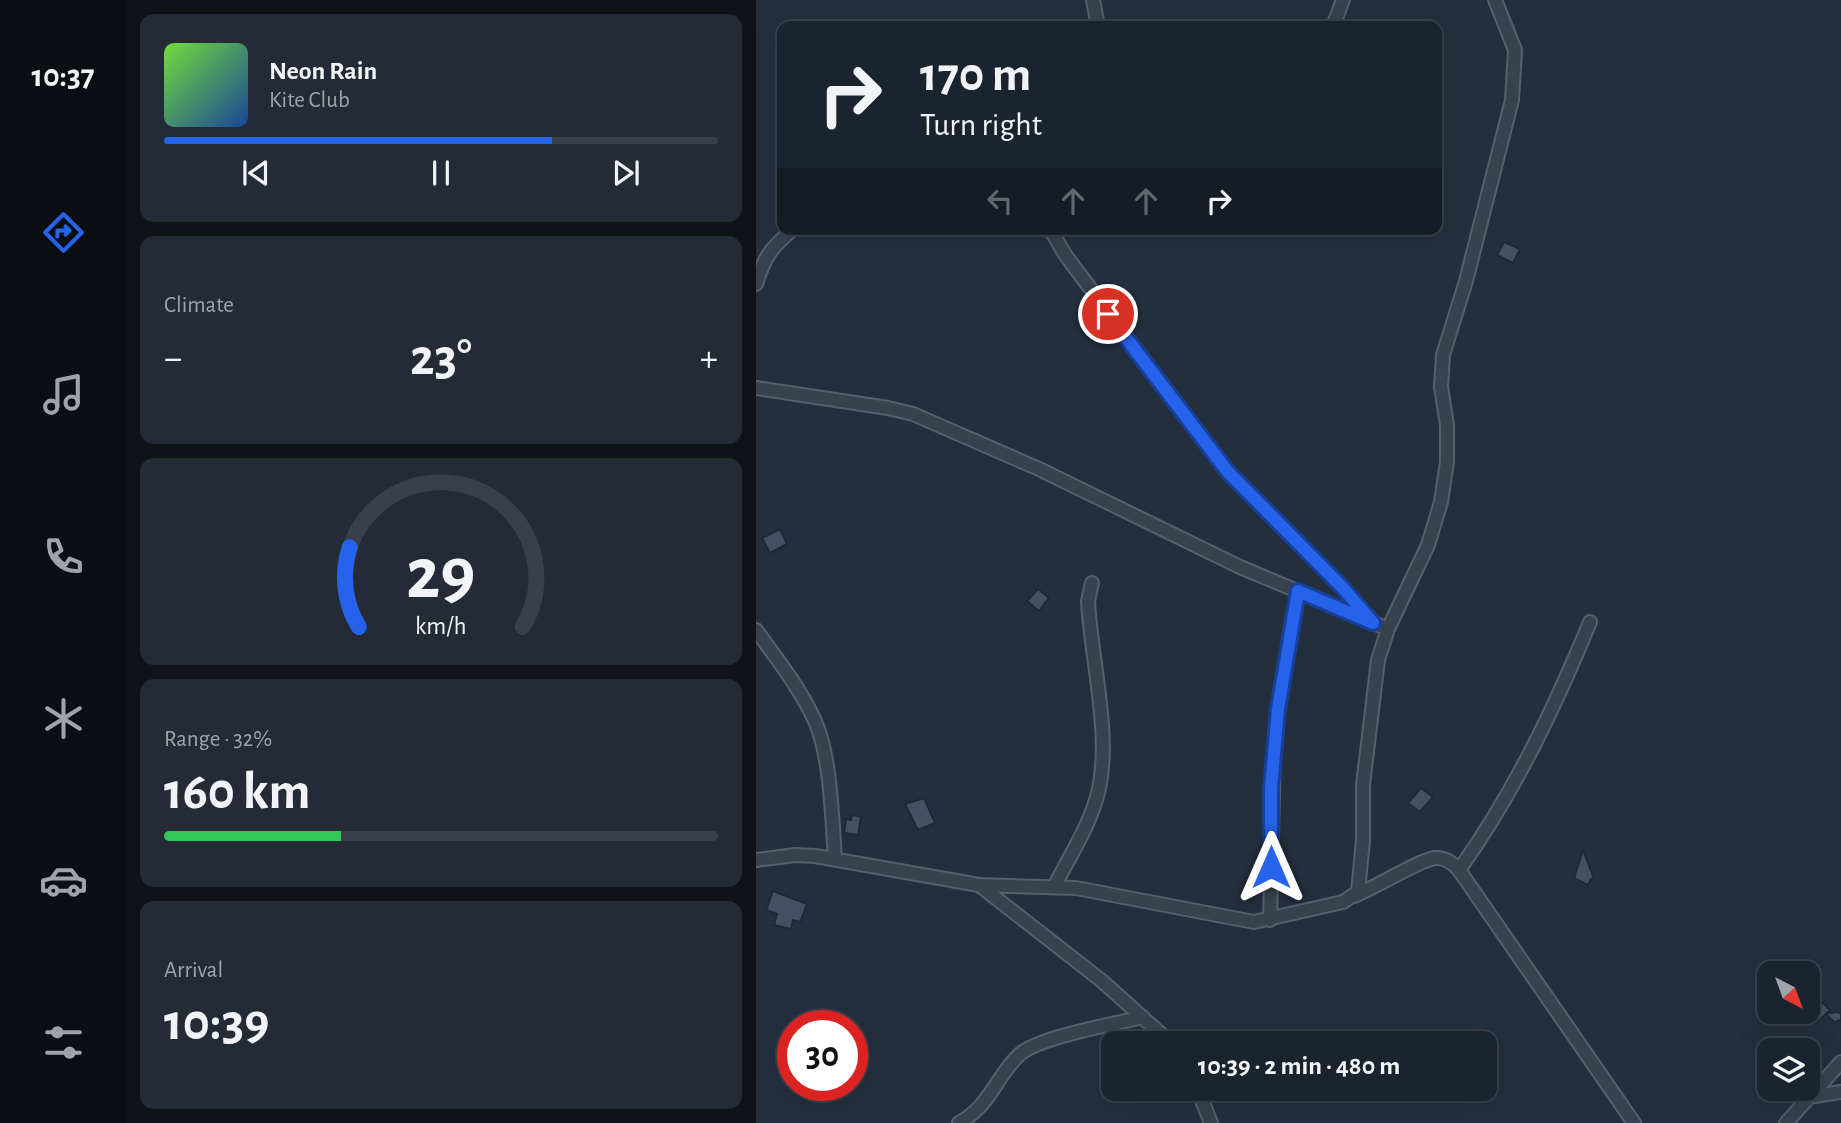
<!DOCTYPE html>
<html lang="en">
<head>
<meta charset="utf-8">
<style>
	body { margin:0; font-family:"Alegreya Sans",sans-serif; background:#242b36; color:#f1f3f6; height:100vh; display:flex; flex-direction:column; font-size:26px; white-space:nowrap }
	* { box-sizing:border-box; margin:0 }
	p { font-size:23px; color:#a0a4aa }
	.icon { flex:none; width:38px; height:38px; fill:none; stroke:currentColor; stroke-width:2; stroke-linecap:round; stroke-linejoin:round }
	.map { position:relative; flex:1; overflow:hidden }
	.drawer { display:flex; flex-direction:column; gap:14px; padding:14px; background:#0f1319; width:630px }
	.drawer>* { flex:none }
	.hud { position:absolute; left:21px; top:21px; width:665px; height:214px; border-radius:14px; box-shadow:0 7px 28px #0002,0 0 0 2px #39404a; background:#1b232e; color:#f1f3f6; overflow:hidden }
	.needle { width:46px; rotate:139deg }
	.buttons { position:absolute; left:1001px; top:961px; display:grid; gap:14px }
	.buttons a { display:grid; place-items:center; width:63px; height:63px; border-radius:14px; background:#1b232e; box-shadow:0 7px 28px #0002,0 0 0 2px #39404a; font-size:35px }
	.speed { position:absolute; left:21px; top:1010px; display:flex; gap:14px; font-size:35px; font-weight:700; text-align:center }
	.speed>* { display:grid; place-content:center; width:91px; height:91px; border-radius:50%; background:#1b232e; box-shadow:0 7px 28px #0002,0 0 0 2px #39404a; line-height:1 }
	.speed .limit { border:10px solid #d22; background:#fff; color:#111 }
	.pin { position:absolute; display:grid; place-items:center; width:60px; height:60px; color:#fff; margin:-30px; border:4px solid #fff; border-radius:50%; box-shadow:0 2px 7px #0007 }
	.me { position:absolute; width:77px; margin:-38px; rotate:0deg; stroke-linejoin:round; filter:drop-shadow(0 0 5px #0008) }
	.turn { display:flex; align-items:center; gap:24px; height:147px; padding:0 28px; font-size:32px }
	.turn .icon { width:91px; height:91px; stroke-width:2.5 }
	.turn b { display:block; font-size:49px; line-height:60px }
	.lanes { display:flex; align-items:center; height:66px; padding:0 28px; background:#0003; justify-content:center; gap:35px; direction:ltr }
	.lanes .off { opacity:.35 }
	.big { font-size:52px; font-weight:700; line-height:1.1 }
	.drawer .card { flex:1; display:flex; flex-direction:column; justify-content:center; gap:10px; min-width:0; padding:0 24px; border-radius:14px; background:#242b36 }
	.drawer .dial { align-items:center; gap:0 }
	.dial svg { height:182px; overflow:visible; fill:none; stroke:#39404a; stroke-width:7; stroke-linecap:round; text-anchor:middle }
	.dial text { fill:#f1f3f6; stroke:none }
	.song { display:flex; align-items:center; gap:21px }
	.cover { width:84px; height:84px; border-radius:10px; background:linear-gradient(135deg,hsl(100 70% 55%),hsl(220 70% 35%)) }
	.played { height:7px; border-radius:4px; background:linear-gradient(90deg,#2563eb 70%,#39404a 70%) }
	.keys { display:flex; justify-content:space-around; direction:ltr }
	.heat { display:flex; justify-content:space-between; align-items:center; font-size:38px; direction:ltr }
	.charge { height:10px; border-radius:5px; background:linear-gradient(90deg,#34c759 32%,#39404a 0) }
	.trip { position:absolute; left:345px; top:1031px; width:396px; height:70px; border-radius:14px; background:#1b232e; box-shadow:0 7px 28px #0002,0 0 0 2px #39404a; font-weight:700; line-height:70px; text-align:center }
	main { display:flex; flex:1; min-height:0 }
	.tab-bar { display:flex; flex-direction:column; width:126px; justify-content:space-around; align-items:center; background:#0b0e12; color:#a0a4aa }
	.tab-bar .icon { width:49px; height:49px }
	.tab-bar .active { color:#2563eb }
	.tab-bar b { font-size:32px; color:#f1f3f6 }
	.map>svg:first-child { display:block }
</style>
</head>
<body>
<main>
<nav class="tab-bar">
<b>10:37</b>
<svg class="icon active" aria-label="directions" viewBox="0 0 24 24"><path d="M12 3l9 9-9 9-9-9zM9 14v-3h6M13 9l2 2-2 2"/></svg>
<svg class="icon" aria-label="music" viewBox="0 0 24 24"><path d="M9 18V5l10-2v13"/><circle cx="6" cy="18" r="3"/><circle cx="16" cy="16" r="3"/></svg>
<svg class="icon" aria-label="phone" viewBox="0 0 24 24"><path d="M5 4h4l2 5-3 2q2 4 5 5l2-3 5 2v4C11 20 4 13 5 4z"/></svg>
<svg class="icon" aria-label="climate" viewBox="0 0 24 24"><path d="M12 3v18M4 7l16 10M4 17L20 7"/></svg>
<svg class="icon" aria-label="car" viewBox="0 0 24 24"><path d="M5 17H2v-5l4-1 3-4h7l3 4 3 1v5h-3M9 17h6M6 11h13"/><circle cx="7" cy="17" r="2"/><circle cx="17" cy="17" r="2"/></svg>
<svg class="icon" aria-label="filters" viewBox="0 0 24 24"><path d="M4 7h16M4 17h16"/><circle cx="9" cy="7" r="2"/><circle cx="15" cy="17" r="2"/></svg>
</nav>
<section class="drawer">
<div class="card">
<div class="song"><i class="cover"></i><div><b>Neon Rain</b><p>Kite Club</p></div></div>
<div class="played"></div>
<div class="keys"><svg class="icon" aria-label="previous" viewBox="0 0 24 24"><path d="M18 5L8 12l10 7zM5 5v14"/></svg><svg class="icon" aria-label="pause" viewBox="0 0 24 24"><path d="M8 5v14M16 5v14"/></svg><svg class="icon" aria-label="next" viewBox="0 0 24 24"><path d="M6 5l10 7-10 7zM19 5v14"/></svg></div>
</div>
<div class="card"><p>Climate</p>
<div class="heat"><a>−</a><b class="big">23°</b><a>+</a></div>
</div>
<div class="card dial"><svg viewBox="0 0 100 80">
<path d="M14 69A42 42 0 1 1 86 69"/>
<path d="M14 69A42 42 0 0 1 10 34" stroke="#2563eb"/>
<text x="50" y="56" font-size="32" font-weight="700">29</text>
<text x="50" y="72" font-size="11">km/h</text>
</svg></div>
<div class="card"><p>Range · 32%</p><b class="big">160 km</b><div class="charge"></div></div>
<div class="card"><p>Arrival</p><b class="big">10:39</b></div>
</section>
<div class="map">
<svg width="1085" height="1123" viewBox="0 0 1085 1123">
	<rect width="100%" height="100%" fill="#242f3e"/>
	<!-- building -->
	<path fill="#455162" stroke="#1f2835" stroke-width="2" d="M748 242 764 249 757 263 741 255Z
		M24 529 31 544 14 553 6 538Z
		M282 589 293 598 283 611 271 601Z
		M665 788 677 797 664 812 652 803Z
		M168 798 179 823 162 830 149 804Z
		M96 815 105 817 102 835 88 833 90 819 95 820Z
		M827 850 838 879H835L832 885 818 878Z
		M17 891 51 904 44 922 37 920 35 929 18 925 21 914 10 910Z
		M1052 989 1074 1010 1071 1013 1082 1012 1085 1014V1020L1078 1022 1070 1014 1060 1023 1052 1014Z"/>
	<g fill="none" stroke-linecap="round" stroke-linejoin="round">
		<!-- minor casing -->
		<g stroke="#565f6c" stroke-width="16">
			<path id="minor" d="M337 0 342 26
				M577 26 587 0
				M294 229 310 256 472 472 586 587 614 620
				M0 284C9 256 14 249 37 229
				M0 388 132 408 157 414 283 469 484 567 632 629
				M0 630C21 659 44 688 59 721 75 757 76 819 79 859
				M0 860 39 855 59 856 223 885 346 981 415 1043
				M703 870C758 793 798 709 834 622
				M223 885 320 888 498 922 587 902 602 892 607 840V785L622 660 632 629 672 545 685 502 691 462V425L685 387 687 355 710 281 756 100 759 50 739 0
				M298 887C312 859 331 830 340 800 358 743 335 661 332 601L336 583
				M598 896C619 888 663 860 679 858 689 857 697 863 703 870L878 1123
				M514 920 518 749 522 709 542 591
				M441 1088 455 1123
				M1052 1097 1085 1092
				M203 1123C235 1105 239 1078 263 1055 282 1037 359 1024 387 1017
				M1030 1123 1085 1062"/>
		</g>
		<!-- minor -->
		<use href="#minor" stroke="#38414e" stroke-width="12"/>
	</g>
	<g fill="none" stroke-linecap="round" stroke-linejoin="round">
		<!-- route casing -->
		<g stroke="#184099" stroke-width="18">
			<path id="route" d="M352 314 472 472 586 587 617 623 542 591 522 709 515 788V867"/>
		</g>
		<!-- route -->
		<use href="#route" stroke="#2563eb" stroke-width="12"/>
	</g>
</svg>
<div class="buttons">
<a><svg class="needle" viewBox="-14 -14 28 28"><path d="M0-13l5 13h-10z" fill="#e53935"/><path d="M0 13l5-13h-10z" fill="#a0a4aa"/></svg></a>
<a><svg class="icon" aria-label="layers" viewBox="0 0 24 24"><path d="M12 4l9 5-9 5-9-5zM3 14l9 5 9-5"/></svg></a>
</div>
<div class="speed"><div class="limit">30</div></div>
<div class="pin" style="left:352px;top:314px;background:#d93025"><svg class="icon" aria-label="arrive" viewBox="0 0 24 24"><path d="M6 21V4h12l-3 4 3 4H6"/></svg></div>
<svg class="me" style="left:515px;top:867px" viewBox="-20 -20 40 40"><path d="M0-17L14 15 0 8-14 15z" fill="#2563eb" stroke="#fff" stroke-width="4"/></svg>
<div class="trip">10:39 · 2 min · 480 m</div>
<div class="hud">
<div class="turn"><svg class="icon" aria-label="right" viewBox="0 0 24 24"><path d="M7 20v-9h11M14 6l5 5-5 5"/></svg><div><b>170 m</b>Turn right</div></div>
<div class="lanes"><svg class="icon off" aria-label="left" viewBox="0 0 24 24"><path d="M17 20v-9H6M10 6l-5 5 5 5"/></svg><svg class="icon off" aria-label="ahead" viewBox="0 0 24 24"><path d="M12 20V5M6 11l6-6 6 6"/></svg><svg class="icon off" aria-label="ahead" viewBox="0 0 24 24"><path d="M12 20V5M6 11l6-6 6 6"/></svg><svg class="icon" aria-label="right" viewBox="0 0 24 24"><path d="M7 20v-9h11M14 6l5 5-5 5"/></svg></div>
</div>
</div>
</main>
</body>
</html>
